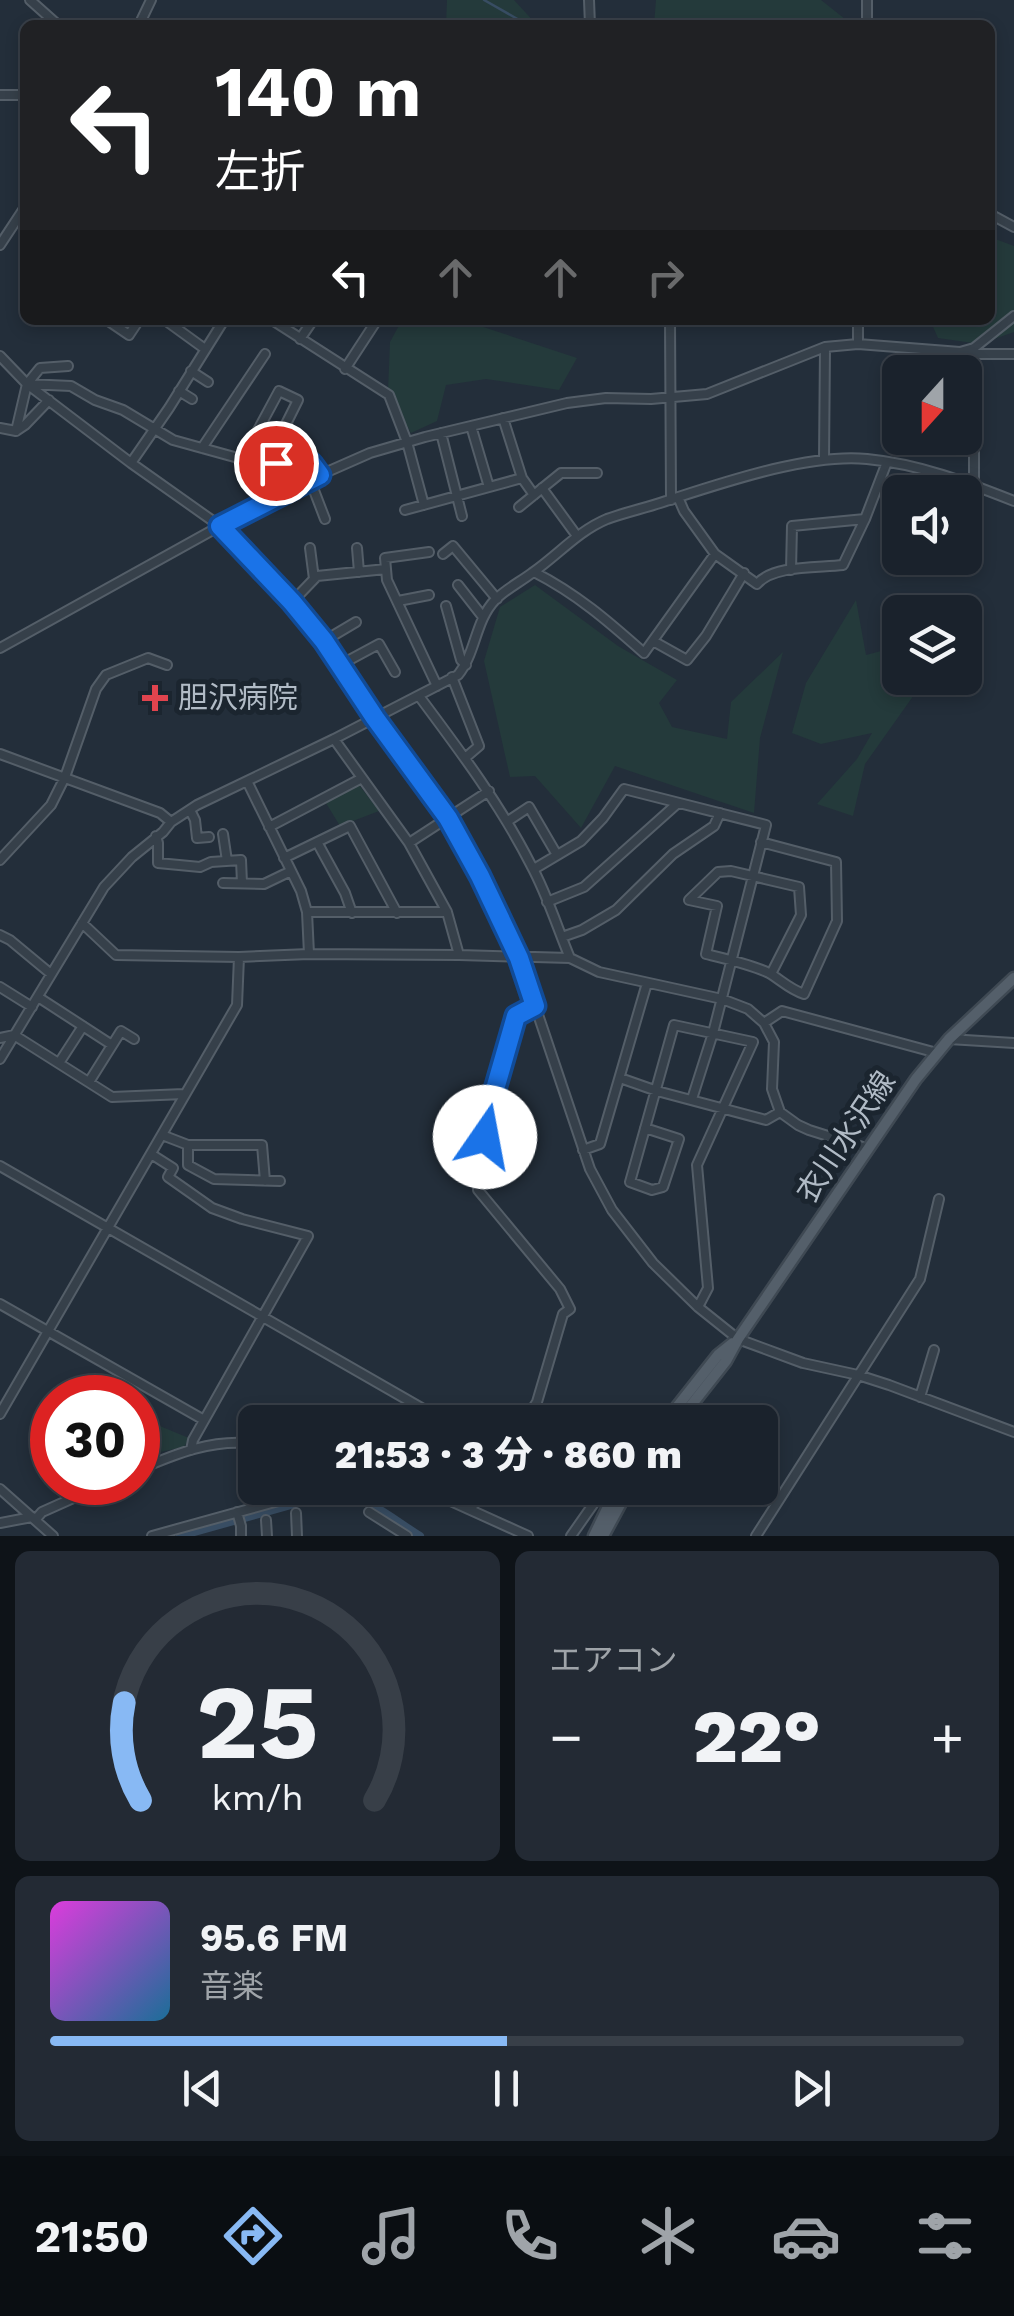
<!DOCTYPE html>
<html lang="ja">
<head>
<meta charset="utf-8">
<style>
	body { margin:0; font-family:"Work Sans","Noto Sans JP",sans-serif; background:#232a34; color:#f1f3f6; height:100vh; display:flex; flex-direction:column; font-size:38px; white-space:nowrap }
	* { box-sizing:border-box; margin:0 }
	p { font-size:32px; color:#9fa4a9 }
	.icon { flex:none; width:55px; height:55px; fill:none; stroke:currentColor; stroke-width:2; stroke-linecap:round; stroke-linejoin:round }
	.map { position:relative; height:1536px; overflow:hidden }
	.side { display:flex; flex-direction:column; gap:15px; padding:15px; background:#0e1318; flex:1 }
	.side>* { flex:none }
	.guide { position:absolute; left:20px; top:20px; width:975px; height:305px; border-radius:15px; box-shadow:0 5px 15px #0003,0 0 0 2px #383f48; background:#202124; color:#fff; overflow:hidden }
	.needle { width:65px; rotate:201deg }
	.buttons { position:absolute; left:882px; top:355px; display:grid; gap:20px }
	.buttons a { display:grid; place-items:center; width:100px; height:100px; border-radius:15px; background:#1a222c; box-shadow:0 5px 15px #0003,0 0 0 2px #383f48; font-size:50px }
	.speed { position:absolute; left:30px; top:1375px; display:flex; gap:20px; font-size:50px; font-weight:700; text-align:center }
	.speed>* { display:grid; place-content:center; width:130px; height:130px; border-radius:50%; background:#1a222c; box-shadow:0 5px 15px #0003,0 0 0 2px #383f48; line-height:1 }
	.speed .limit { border:15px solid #d22; background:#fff; color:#111 }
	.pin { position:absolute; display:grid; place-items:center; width:85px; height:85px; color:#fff; margin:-42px; border:5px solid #fff; border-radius:50%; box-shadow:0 2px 10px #0007 }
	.me { position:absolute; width:110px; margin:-55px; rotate:12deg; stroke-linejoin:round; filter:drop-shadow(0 0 8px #0008) }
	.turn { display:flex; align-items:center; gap:35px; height:210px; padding:0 30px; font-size:45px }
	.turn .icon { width:130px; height:130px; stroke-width:2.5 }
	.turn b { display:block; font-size:70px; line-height:85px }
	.lanes { display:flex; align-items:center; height:95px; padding:0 30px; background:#0003; justify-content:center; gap:50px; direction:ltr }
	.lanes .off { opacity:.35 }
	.big { font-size:75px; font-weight:800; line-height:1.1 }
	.side .tile { flex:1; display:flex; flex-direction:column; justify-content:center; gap:15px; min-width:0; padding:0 35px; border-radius:15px; background:#232a34 }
	.side .dial { align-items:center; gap:0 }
	.dial svg { height:260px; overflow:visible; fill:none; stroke:#383f48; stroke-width:7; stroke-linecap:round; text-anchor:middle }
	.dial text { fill:#f1f3f6; stroke:none }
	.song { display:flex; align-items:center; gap:30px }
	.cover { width:120px; height:120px; border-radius:15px; background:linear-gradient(135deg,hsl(300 70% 55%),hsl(200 70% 35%)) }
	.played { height:10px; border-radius:5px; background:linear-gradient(90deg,#88b9f4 50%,#383f48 50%) }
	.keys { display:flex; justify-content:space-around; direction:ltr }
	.heat { display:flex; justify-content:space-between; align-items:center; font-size:55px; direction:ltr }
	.side .tiles { flex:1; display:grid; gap:15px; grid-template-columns:1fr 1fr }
	.tile:last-child { grid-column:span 2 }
	.trip { position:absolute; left:238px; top:1405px; width:540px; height:100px; border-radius:15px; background:#1a222c; box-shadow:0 5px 15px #0003,0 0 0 2px #383f48; font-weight:800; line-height:100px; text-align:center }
	.menu { display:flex; height:160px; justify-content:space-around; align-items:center; background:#0a0e12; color:#9fa4a9 }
	.menu .icon { width:70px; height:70px }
	.menu .selected { color:#88b9f4 }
	.menu b { font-size:45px; color:#f1f3f6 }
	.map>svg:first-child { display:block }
</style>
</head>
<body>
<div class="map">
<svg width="1014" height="1536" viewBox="0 0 1014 1536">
	<rect width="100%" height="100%" fill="#232e3a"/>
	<!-- green -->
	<path fill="#243a3b" d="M447 0H514L537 25H446Z
		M656 0H821L845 19 841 25H654Z
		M990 237 1014 246V332L980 344 938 338 930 320H990Z
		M402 320H462L577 358 559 390 486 379 446 385 437 421 411 433 388 391 390 342Z
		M535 585 618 646 677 680 659 703 672 727 727 739 731 702 783 652 760 738 754 813 615 766 581 828 535 776 510 777 484 661 500 607Z
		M856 600 866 655 900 646V678H926L865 764 853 816 817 804 857 759 872 733 821 744 792 733 806 683Z
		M359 785 379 811 340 826 326 803Z
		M150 1422 189 1438 184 1447 155 1453 138 1442Z"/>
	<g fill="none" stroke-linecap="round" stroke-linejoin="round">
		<!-- stream -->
		<path stroke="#384d63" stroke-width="2.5" d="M484 0 528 25"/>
		<!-- canal -->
		<path stroke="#384d63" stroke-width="8" d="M180 1536 334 1493C365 1494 394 1520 420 1536"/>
		<!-- minor casing -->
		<g stroke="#545e68" stroke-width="12">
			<path id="minor" d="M30 0 58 25
				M589 0 590 25
				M139 25 151 0
				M867 25V0
				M0 95H25
				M990 214 1014 227
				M0 245 25 207
				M107 320 129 335 139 320
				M165 320 205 349
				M272 320 389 395 407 442 424 505
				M670 320 671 500
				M858 320V344
				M300 339 313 320
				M974 348V485
				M975 354H1014
				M0 356 27 384 131 463 220 526 292 602 324 641 375 718 448 818 481 876 519 958 590 1169 612 1210 653 1263 698 1307 738 1339 803 1363 858 1375 889 1385 1014 1432
				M345 369 377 320
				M191 371 208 382
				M27 384 71 386 95 400 123 410 173 440 238 458 280 464H312L320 475
				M179 391 192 399
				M503 418 522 478
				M471 426 489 487
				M0 428 16 431 25 425 49 400
				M16 431 27 384 40 368 68 366
				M441 433 462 516
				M202 448 265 354
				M243 458 279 391 298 400 275 446 276 463
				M824 459 825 347
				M131 463 169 408 224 320
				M310 480 325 519
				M542 488 577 536
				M678 497 684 511 715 554 757 584C773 565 817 568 843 565L865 519 887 462
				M519 507 561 473H597
				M405 510 522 478 534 495
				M310 548 314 579
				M357 548 359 572
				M429 552 385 558 387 580 437 686
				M443 554 453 546 497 599
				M791 570 792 526 865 519
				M534 572C577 594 608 621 644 653L715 554
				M458 585 483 617
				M398 601 429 595
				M292 602 317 576 386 569
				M446 606 461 660 466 665
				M324 641 356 622
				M653 641 687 660 706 636 744 573
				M0 648 220 526 320 475 370 453 425 437 567 403 606 398 651 399 707 394 825 347 858 344 960 352 974 348 1014 316
				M340 665 379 644 395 672
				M452 677 479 746 465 758
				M419 696C460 751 500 804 531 865 547 894 557 927 570 958
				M334 739 409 843 447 912 459 955
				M0 754 160 813 171 822
				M247 781 301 891 307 912 309 954
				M190 810 195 820 197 838 209 837
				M508 821 529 807 557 855
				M269 827 362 778
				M223 834 227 861
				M156 836 158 843V863L200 867 211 862 241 860 242 883
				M317 842 345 893 352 913
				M761 842 836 862 837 921 804 994C789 989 781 980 769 973 750 964 727 959 706 954L717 906 689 900 718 872 731 871 799 887 801 915 771 974
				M409 843 489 791
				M284 858 350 826 397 913
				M0 860 51 805 65 777 96 689 106 675 148 658 167 665
				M534 869 581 841 603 818 624 789 766 825 713 1033 692 1099
				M223 883 264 884 291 871
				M547 902 584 887 678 803
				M307 912H447
				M82 923 116 955 239 957 309 954 459 955 570 958 599 972 722 999 748 1009 764 1023 774 1042 772 1089 780 1112 798 1125 809 1130 869 1149
				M0 935 10 940 51 974
				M562 937 582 930 616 910 673 854 714 826 720 813
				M0 987 32 1007
				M38 997 112 1045
				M764 1023 782 1011 937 1053
				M0 1038 14 1035 112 1097 184 1094
				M949 1039 1014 1043
				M0 1059 104 887 132 857 163 832 171 822 197 805 334 739 458 675C476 653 475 621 495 600 506 589 520 582 532 573 558 555 578 531 607 519 626 512 646 508 666 501 722 483 809 453 867 459 919 464 966 482 1014 501
				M59 1063 83 1026
				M620 1078 657 1091 766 1120 780 1112
				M89 1082 121 1031 134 1039
				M645 1128 679 1139 663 1187 652 1190 630 1182 674 1025 753 1042 697 1165 708 1288 698 1307
				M162 1135 188 1145H262L265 1181
				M188 1145V1165L214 1179 280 1181
				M583 1150 600 1144 647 983
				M151 1154 173 1168 168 1177 212 1208 242 1219 308 1236 193 1440 191 1450
				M0 1166 446 1422
				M0 1304 204 1420
				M920 1397 934 1350
				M0 1414 237 1005 239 957
				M524 1422 537 1402 563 1314 570 1309 560 1289 478 1190 489 1110 516 1016 535 1007
				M138 1470C175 1454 214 1438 255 1444
				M422 1488 528 1536
				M0 1489 53 1536
				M471 1509 484 1488
				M237 1512 241 1526V1536
				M369 1512 407 1536
				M296 1513 297 1536
				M35 1520 42 1512 109 1482
				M266 1520 267 1536
				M0 1523 32 1517
				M152 1536 293 1497 297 1495 302 1488
				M571 1536 599 1496
				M756 1536 920 1279 939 1199"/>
		</g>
		<!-- major casing -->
		<g stroke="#3f4953" stroke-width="15">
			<path id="major" d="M665 1422 718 1355 733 1343
				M678 1422 726 1361 738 1339 916 1079 949 1039 1014 978
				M594 1536 617 1488
				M603 1536 629 1488"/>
		</g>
		<!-- minor -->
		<use href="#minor" stroke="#36404a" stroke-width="8"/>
		<!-- major -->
		<use href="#major" stroke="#545f6a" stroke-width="10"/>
	</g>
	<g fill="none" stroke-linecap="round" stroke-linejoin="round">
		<!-- route casing -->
		<g stroke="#114b97" stroke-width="25">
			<path id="route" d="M276 463 312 464 320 475 220 526 292 602 324 641 375 718 448 818 480 876 519 958 535 1006 516 1016 489 1110 485 1137"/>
		</g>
		<!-- route -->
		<use href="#route" stroke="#1a73e8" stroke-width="18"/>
	</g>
	<!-- markers -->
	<path fill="#e0444e" stroke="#1b252f" stroke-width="4" d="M150 683h10v10h10v10h-10v10h-10v-10h-10v-10h10z"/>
	<g text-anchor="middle" stroke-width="10" stroke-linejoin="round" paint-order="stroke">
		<!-- poi labels -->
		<g font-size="30" fill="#b1bbc6" stroke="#1b252f" text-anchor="start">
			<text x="178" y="708">胆沢病院</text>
		</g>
		<!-- street labels -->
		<g font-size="30" fill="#b1bbc6" stroke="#1b252f">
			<text transform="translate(846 1137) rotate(-56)" y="10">衣川水沢線</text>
		</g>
	</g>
</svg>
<div class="buttons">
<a><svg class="needle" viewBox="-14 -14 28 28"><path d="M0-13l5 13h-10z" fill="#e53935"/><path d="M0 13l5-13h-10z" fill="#9fa4a9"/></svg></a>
<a><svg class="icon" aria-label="sound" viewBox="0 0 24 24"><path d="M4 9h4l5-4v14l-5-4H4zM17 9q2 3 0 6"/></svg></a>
<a><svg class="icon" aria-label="layers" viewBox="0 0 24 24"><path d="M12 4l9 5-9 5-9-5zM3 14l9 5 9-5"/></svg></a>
</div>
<div class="speed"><div class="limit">30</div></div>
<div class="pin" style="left:276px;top:463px;background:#d93025"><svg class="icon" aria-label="arrive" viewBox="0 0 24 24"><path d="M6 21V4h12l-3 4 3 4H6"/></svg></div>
<svg class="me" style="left:485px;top:1137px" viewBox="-20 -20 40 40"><circle r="19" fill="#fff"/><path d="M0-13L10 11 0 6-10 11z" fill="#1a73e8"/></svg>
<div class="trip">21:53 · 3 分 · 860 m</div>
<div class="guide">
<div class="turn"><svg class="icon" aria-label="left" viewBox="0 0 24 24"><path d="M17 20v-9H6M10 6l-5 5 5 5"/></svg><div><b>140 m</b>左折</div></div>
<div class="lanes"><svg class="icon" aria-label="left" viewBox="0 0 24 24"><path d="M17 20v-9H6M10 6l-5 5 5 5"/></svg><svg class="icon off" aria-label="ahead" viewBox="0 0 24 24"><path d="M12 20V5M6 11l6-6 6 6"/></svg><svg class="icon off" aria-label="ahead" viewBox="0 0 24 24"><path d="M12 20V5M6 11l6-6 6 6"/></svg><svg class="icon off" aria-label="right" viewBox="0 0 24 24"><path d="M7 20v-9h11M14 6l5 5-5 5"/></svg></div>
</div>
</div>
<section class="side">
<div class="tiles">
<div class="tile dial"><svg viewBox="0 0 100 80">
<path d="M14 69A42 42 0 1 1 86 69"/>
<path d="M14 69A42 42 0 0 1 9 39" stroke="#88b9f4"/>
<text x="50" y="56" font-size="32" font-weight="700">25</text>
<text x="50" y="72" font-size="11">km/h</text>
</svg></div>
<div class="tile"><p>エアコン</p>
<div class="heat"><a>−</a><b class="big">22°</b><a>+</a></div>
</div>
<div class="tile">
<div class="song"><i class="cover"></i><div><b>95.6 FM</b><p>音楽</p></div></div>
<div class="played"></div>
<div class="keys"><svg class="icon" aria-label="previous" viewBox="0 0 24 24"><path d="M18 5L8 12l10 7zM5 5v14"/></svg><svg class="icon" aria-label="pause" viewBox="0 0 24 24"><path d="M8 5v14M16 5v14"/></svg><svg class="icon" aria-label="next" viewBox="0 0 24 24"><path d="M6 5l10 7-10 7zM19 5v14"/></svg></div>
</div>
</div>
</section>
<nav class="menu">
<b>21:50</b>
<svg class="icon selected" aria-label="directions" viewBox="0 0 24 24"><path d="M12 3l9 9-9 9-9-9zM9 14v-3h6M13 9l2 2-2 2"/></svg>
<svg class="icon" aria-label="music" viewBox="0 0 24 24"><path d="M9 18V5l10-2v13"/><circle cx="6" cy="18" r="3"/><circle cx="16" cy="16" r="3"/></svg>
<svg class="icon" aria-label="phone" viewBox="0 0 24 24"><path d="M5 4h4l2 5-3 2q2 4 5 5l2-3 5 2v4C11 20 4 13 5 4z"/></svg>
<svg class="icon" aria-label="climate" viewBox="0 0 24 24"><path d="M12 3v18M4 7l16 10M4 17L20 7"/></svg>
<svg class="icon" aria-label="car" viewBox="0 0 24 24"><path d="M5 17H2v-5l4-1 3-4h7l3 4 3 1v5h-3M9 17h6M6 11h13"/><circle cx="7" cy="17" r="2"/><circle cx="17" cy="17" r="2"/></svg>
<svg class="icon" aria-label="filters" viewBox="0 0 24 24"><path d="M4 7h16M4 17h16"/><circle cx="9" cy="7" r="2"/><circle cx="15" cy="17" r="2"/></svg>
</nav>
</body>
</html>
